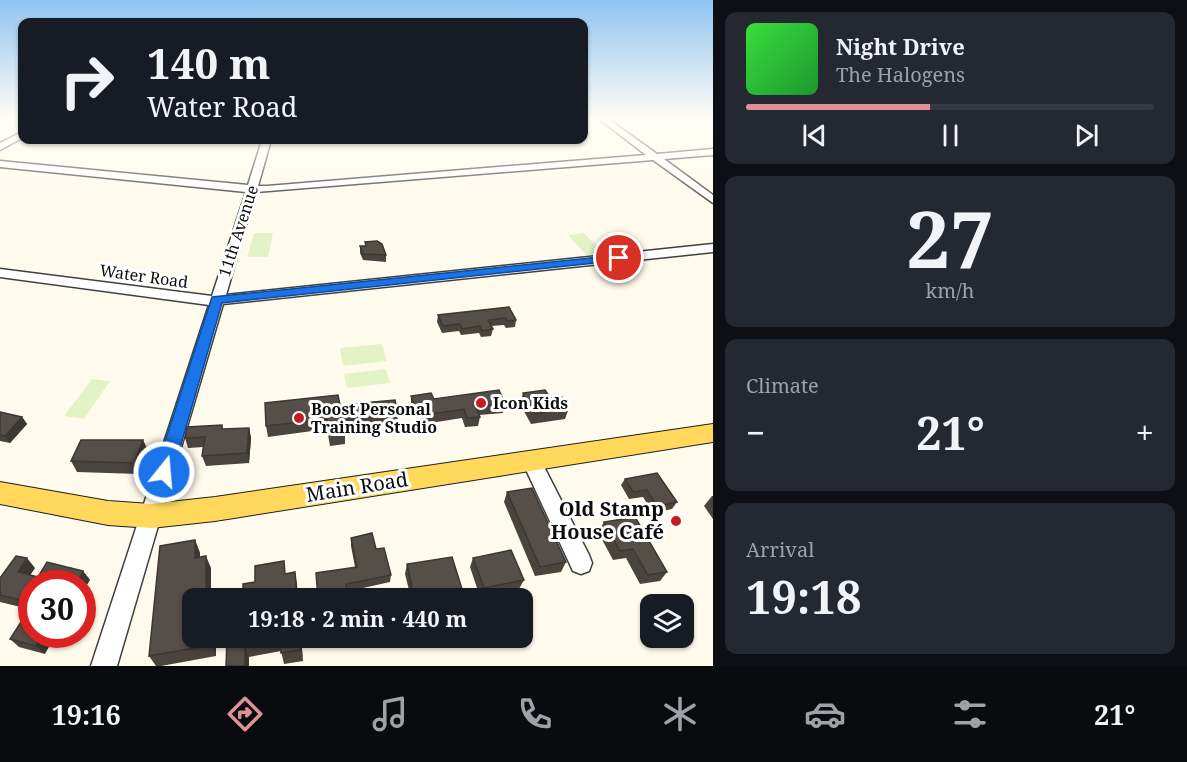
<!DOCTYPE html>
<html lang="en">
<head>
<meta charset="utf-8">
<style>
	body { margin:0; font-family:"Noto Serif",serif; background:#242831; color:#f1f3f6; height:100vh; display:flex; flex-direction:column; font-size:22px; white-space:nowrap }
	* { box-sizing:border-box; margin:0 }
	p { font-size:20px; color:#9ea1a6 }
	.icon { flex:none; width:33px; height:33px; fill:none; stroke:currentColor; stroke-width:2; stroke-linecap:round; stroke-linejoin:round }
	.map { position:relative; flex:1; overflow:hidden }
	.sheet { display:flex; flex-direction:column; gap:12px; padding:12px; background:#0d0f14; width:474px }
	.sheet>* { flex:none }
	.top-card { position:absolute; left:18px; top:18px; width:570px; height:126px; border-radius:12px; box-shadow:0 2px 4px #0004; background:#171b24; color:#f1f3f6; overflow:hidden }
	.fabs { position:absolute; left:640px; top:594px; display:grid; gap:12px }
	.fabs a { display:grid; place-items:center; width:54px; height:54px; border-radius:12px; background:#171b24; box-shadow:0 2px 4px #0004; font-size:30px }
	.speed { position:absolute; left:18px; top:570px; display:flex; gap:12px; font-size:30px; font-weight:700; text-align:center }
	.speed>* { display:grid; place-content:center; width:78px; height:78px; border-radius:50%; background:#171b24; box-shadow:0 2px 4px #0004; line-height:1 }
	.speed .limit { border:9px solid #d22; background:#fff; color:#111 }
	.pin { position:absolute; display:grid; place-items:center; width:51px; height:51px; color:#fff; margin:-26px; border:3px solid #fff; border-radius:50%; box-shadow:0 2px 6px #0007 }
	.me { position:absolute; width:66px; margin:-33px; rotate:17deg; stroke-linejoin:round; filter:drop-shadow(0 0 4px #0008) }
	.turn { display:flex; align-items:center; gap:21px; height:126px; padding:0 30px; font-size:27px }
	.turn .icon { width:78px; height:78px; stroke-width:2.5 }
	.turn b { display:block; font-size:42px; line-height:51px }
	.big { font-size:45px; font-weight:700; line-height:1.1 }
	.sheet .widget { flex:1; display:flex; flex-direction:column; justify-content:center; gap:9px; min-width:0; padding:0 21px; border-radius:12px; background:#242831 }
	.sheet .dial { align-items:center; gap:0 }
	.dial b { font-size:78px; line-height:1 }
	.song { display:flex; align-items:center; gap:18px }
	.cover { width:72px; height:72px; border-radius:9px; background:linear-gradient(135deg,hsl(120 70% 55%),hsl(130 70% 35%)) }
	.played { height:6px; border-radius:3px; background:linear-gradient(90deg,#de9197 45%,#363941 45%) }
	.keys { display:flex; justify-content:space-around; direction:ltr }
	.heat { display:flex; justify-content:space-between; align-items:center; font-size:33px; direction:ltr }
	.trip { position:absolute; left:182px; top:588px; width:351px; height:60px; border-radius:12px; background:#171b24; box-shadow:0 2px 4px #0004; font-weight:700; line-height:60px; text-align:center }
	.tabs { display:flex; height:96px; justify-content:space-around; align-items:center; background:#090b0e; color:#9ea1a6 }
	.tabs .icon { width:42px; height:42px }
	.tabs .on { color:#de9197 }
	.tabs b { font-size:27px; color:#f1f3f6 }
	main { display:flex; flex:1; min-height:0 }
	.map>svg:first-child { display:block }
</style>
</head>
<body>
<main>
<div class="map">
<svg width="713" height="666" viewBox="0 0 713 666">
	<rect width="100%" height="100%" fill="#fffbec"/>
	<!-- pitch -->
	<path fill="#e3f3c5" d="M254 233H273L268 257H247Z
		M584 233 603 253 586 255 568 235Z
		M382 344 387 361 343 366 340 348Z
		M386 369 390 383 347 388 344 374Z
		M92 379 110 381 84 419 64 416Z"/>
	<g fill="none" stroke-linecap="round" stroke-linejoin="round">
		<!-- minor casing -->
		<g stroke="#404040" stroke-width="3">
			<path id="minor" d="M598 118H607L657 154 713 149V155L664 159 713 195V203L653 160 256 192 226 295 713 244V252L223 304 117 666H91L209 305 0 277V269L212 296 246 192 0 167V161L248 185 262 140H271L258 186H267L646 155Z
				M22 132V138L0 150V143Z
				M531 453 538 455 589 555 592 563 589 571 581 574 573 571 522 461 524 455Z"/>
		</g>
		<!-- major casing -->
		<g stroke="#1e1e1e" stroke-width="2">
			<path id="major" d="M713 424V442L215 521 151 528 108 525 0 504V482L108 501 151 504 215 497Z"/>
		</g>
		<!-- minor -->
		<use href="#minor" fill="#fff" fill-rule="evenodd"/>
		<!-- major -->
		<use href="#major" fill="#ffd85c" fill-rule="evenodd"/>
	</g>
	<!-- wall -->
	<path fill="#4a433e" d="M365 242 386 255V262L363 260 360 253V246H365Z
		M509 307 516 320 515 327 506 328 504 325 491 326 493 329 491 336 481 337 479 333 461 335 459 331 442 333 437 322 438 315Z
		M523 393 550 398 569 408 565 419 531 424 520 404Z
		M411 396 434 399 505 404 503 413 479 415 480 417 478 426 465 427 462 418 418 425 411 404Z
		M340 405 398 415 397 425 345 430V444L330 446 327 429 268 437 266 426Z
		M0 412 22 417 27 424 10 443 0 441Z
		M222 425 223 429 249 428 251 438 249 463 206 466 202 456 204 447 188 448 185 438Z
		M143 440 148 451 139 474 77 472 71 461Z
		M625 479 677 502 672 509 653 513 643 497 629 499 621 485Z
		M507 492 566 562 561 572 535 576 504 502Z
		M712 496H713V519L704 506Z
		M604 522 667 572 660 581 640 584 626 558 613 560 598 532Z
		M351 538 376 549 391 575 390 582 318 598 355 567 351 546Z
		M195 540 200 553V557L211 568V598H192V638H216V656L161 666H156L149 656Z
		M473 558 524 580 519 589 480 597 470 567Z
		M407 564 462 589 459 598H411L405 574Z
		M35 568 30 575 38 577 83 571 90 580 82 584H32V634L45 654 19 647 10 639 29 609 0 602V578Z
		M227 638H301L303 661 284 664 281 651 249 657V666H226Z"/>
	<!-- shaded-wall -->
	<path fill="#3c3732" d="M22 417 27 424 10 443 5 436Z
		M249 428 251 438 249 463 247 453Z
		M143 440 148 451 139 474 134 463Z
		M195 540 200 553V570L195 558Z
		M206 556 211 568V598H209L206 591Z
		M27 558 35 568 26 581 18 572Z
		M83 571 90 580 82 593V584H76Z
		M295 572 297 584 298 598H297Z
		M43 634H56L45 654 36 646Z
		M211 638H216V656L211 645Z
		M300 638H301L303 661 301 650Z
		M245 646 249 657V666H245Z"/>
	<!-- building -->
	<path fill="#564e48" stroke="#3c3732" stroke-width="1.5" d="M377 241 382 244 386 255 363 254 360 246H366L365 242Z
		M509 307 516 320 507 321 506 318 488 320 493 329 482 331 480 326 462 329 460 324 443 326 438 315Z
		M499 390 505 404 476 407 480 417 467 418 464 409 419 416 411 396 431 393 434 399Z
		M545 390 550 398 562 397 569 408 535 414 523 393Z
		M338 395 340 405 395 400 398 415 343 420 345 433 329 435 327 419 266 426 265 403Z
		M0 412 22 417 5 436 0 435Z
		M222 425V429L249 428 247 453 202 456 205 437 185 438 187 427Z
		M81 440H143L134 463 71 461Z
		M657 473 677 502 657 506 647 490 633 492 625 479Z
		M532 488 566 562 540 567 507 492Z
		M635 517 667 572 648 575 633 549 620 551 604 522Z
		M372 533 376 549 384 548 391 575 346 584 348 598H318L316 573 357 567 351 538Z
		M195 540V558L206 556V591L194 593 193 598H192V638H211V645L149 656 160 546Z
		M511 550 524 580 484 588 473 558Z
		M16 556 27 558 18 572 38 577 47 562 83 571 76 584H32V603L0 595V578Z
		M452 557 462 589 414 597 407 564Z
		M284 561 285 574 295 572 297 598H243V584L255 582V566Z
		M32 605V634H43L36 646 10 639Z
		M227 638H300L301 650 281 653 280 640 245 646V666H226Z"/>
	<!-- sky -->
	<linearGradient id="sky" x2="0" y2="1"><stop stop-color="#90c4f0"/><stop offset="0.56" stop-color="#fffdf6"/><stop offset="1" stop-color="#fffdf6" stop-opacity="0"/></linearGradient>
	<rect width="713" height="211" fill="url(#sky)"/>
	<!-- route -->
	<path fill="#1a73e8" stroke="#114b97" stroke-width="1.5" d="M619 255 623 256V260L222 303 173 472 170 478 164 480 158 478 155 472 212 297Z"/>
	<!-- markers -->
	<g fill="#c71a22" stroke="#fff" stroke-width="2">
		<circle cx="481" cy="403" r="6"/>
		<circle cx="299" cy="418" r="6"/>
		<circle cx="676" cy="521" r="6"/>
	</g>
	<g text-anchor="middle" stroke-width="6" stroke-linejoin="round" paint-order="stroke">
		<!-- street labels -->
		<g font-size="16" fill="#0d0d0d" stroke="#fff">
			<text transform="translate(238 231) rotate(-72)" y="6">11th Avenue</text>
			<text transform="translate(144 276) rotate(8)" y="6">Water Road</text>
		</g>
		<!-- poi labels -->
		<g font-size="16" font-weight="bold" fill="#0d0d0d" stroke="#fff" text-anchor="start">
			<text x="493" y="409">Icon Kids</text>
			<text x="311" y="415">Boost Personal<tspan x="311" dy="18">Training Studio</tspan></text>
		</g>
		<!-- near-street labels -->
		<g font-size="20" fill="#0d0d0d" stroke="#fff">
			<text transform="translate(357 487) rotate(-9)" y="7">Main Road</text>
		</g>
		<!-- near-poi labels -->
		<g font-size="20" font-weight="bold" fill="#0d0d0d" stroke="#fff" text-anchor="end">
			<text x="664" y="516">Old Stamp<tspan x="664" dy="23">House Café</tspan></text>
		</g>
	</g>
</svg>
<div class="fabs">
<a><svg class="icon" aria-label="layers" viewBox="0 0 24 24"><path d="M12 4l9 5-9 5-9-5zM3 14l9 5 9-5"/></svg></a>
</div>
<div class="speed"><div class="limit">30</div></div>
<div class="pin" style="left:619px;top:258px;background:#d93025"><svg class="icon" aria-label="arrive" viewBox="0 0 24 24"><path d="M6 21V4h12l-3 4 3 4H6"/></svg></div>
<svg class="me" style="left:164px;top:472px" viewBox="-20 -20 40 40"><circle r="17" fill="#1a73e8" stroke="#fff" stroke-width="3"/><path d="M0-11L8 9 0 5-8 9z" fill="#fff"/></svg>
<div class="trip">19:18 · 2 min · 440 m</div>
<div class="top-card">
<div class="turn"><svg class="icon" aria-label="right" viewBox="0 0 24 24"><path d="M7 20v-9h11M14 6l5 5-5 5"/></svg><div><b>140 m</b>Water Road</div></div>
</div>
</div>
<section class="sheet">
<div class="widget">
<div class="song"><i class="cover"></i><div><b>Night Drive</b><p>The Halogens</p></div></div>
<div class="played"></div>
<div class="keys"><svg class="icon" aria-label="previous" viewBox="0 0 24 24"><path d="M18 5L8 12l10 7zM5 5v14"/></svg><svg class="icon" aria-label="pause" viewBox="0 0 24 24"><path d="M8 5v14M16 5v14"/></svg><svg class="icon" aria-label="next" viewBox="0 0 24 24"><path d="M6 5l10 7-10 7zM19 5v14"/></svg></div>
</div>
<div class="widget dial"><b>27</b><p>km/h</p></div>
<div class="widget"><p>Climate</p>
<div class="heat"><a>−</a><b class="big">21°</b><a>+</a></div>
</div>
<div class="widget"><p>Arrival</p><b class="big">19:18</b></div>
</section>
</main>
<nav class="tabs">
<b>19:16</b>
<svg class="icon on" aria-label="directions" viewBox="0 0 24 24"><path d="M12 3l9 9-9 9-9-9zM9 14v-3h6M13 9l2 2-2 2"/></svg>
<svg class="icon" aria-label="music" viewBox="0 0 24 24"><path d="M9 18V5l10-2v13"/><circle cx="6" cy="18" r="3"/><circle cx="16" cy="16" r="3"/></svg>
<svg class="icon" aria-label="phone" viewBox="0 0 24 24"><path d="M5 4h4l2 5-3 2q2 4 5 5l2-3 5 2v4C11 20 4 13 5 4z"/></svg>
<svg class="icon" aria-label="climate" viewBox="0 0 24 24"><path d="M12 3v18M4 7l16 10M4 17L20 7"/></svg>
<svg class="icon" aria-label="car" viewBox="0 0 24 24"><path d="M5 17H2v-5l4-1 3-4h7l3 4 3 1v5h-3M9 17h6M6 11h13"/><circle cx="7" cy="17" r="2"/><circle cx="17" cy="17" r="2"/></svg>
<svg class="icon" aria-label="filters" viewBox="0 0 24 24"><path d="M4 7h16M4 17h16"/><circle cx="9" cy="7" r="2"/><circle cx="15" cy="17" r="2"/></svg>
<b>21°</b>
</nav>
</body>
</html>
